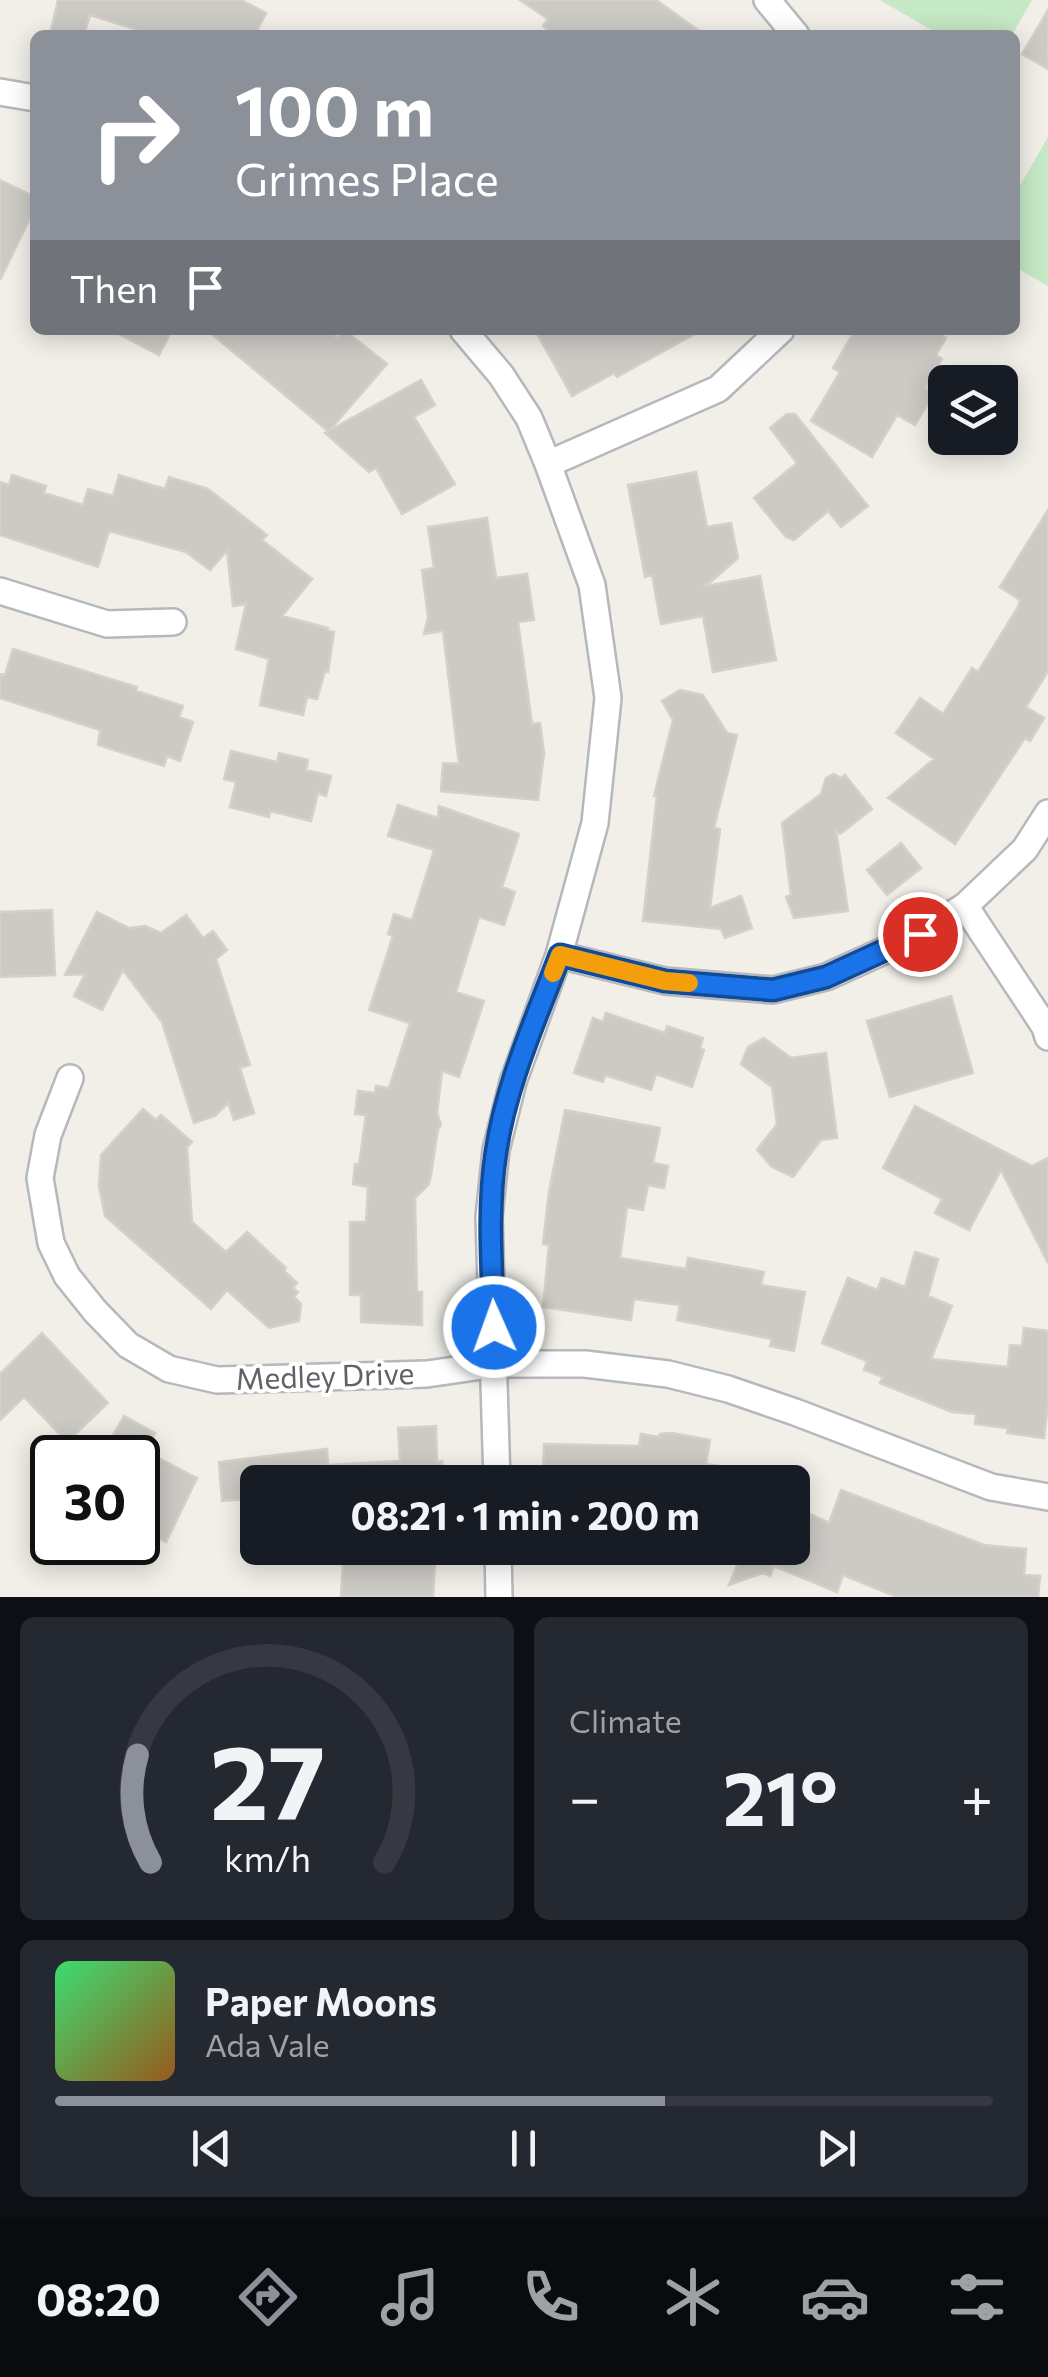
<!DOCTYPE html>
<html lang="en">
<head>
<meta charset="utf-8">
<style>
	body { margin:0; font-family:Commissioner,sans-serif; background:#242831; color:#f1f3f6; height:100vh; display:flex; flex-direction:column; font-size:38px; white-space:nowrap }
	* { box-sizing:border-box; margin:0 }
	p { font-size:32px; color:#9ea1a6 }
	.icon { flex:none; width:55px; height:55px; fill:none; stroke:currentColor; stroke-width:2; stroke-linecap:round; stroke-linejoin:round }
	.map { position:relative; height:1597px; overflow:hidden }
	.panel { display:flex; flex-direction:column; gap:20px; padding:20px; background:#0d0f14; flex:1 }
	.panel>* { flex:none }
	.banner { position:absolute; left:30px; top:30px; width:990px; height:305px; border-radius:15px; box-shadow:0 5px 25px #0003; background:#8c9099; color:#fff; overflow:hidden }
	.tools { position:absolute; left:928px; top:365px; display:grid; gap:20px }
	.tools a { display:grid; place-items:center; width:90px; height:90px; border-radius:15px; background:#171b24; box-shadow:0 5px 25px #0003; font-size:50px }
	.speed { position:absolute; left:30px; top:1435px; display:flex; gap:20px; font-size:50px; font-weight:700; text-align:center }
	.speed>* { display:grid; place-content:center; width:130px; height:130px; border-radius:50%; background:#171b24; box-shadow:0 5px 25px #0003; line-height:1 }
	.speed .limit { border:5px solid #111; border-radius:15px; background:#fff; color:#111 }
	.pin { position:absolute; display:grid; place-items:center; width:85px; height:85px; color:#fff; margin:-42px; border:5px solid #fff; border-radius:50%; box-shadow:0 2px 10px #0007 }
	.me { position:absolute; width:110px; margin:-55px; rotate:358deg; stroke-linejoin:round; filter:drop-shadow(0 0 8px #0008) }
	.turn { display:flex; align-items:center; gap:35px; height:210px; padding:0 40px; font-size:45px }
	.turn .icon { width:130px; height:130px; stroke-width:2.5 }
	.turn b { display:block; font-size:70px; line-height:85px }
	.then { display:flex; align-items:center; height:95px; padding:0 40px; background:#0003; gap:20px; font-size:38px }
	.big { font-size:75px; font-weight:700; line-height:1.1 }
	.panel .tile { flex:1; display:flex; flex-direction:column; justify-content:center; gap:15px; min-width:0; padding:0 35px; border-radius:15px; background:#242831 }
	.panel .dial { align-items:center; gap:0 }
	.dial svg { height:260px; overflow:visible; fill:none; stroke:#363941; stroke-width:7; stroke-linecap:round; text-anchor:middle }
	.dial text { fill:#f1f3f6; stroke:none }
	.song { display:flex; align-items:center; gap:30px }
	.cover { width:120px; height:120px; border-radius:15px; background:linear-gradient(135deg,hsl(140 70% 55%),hsl(30 70% 35%)) }
	.played { height:10px; border-radius:5px; background:linear-gradient(90deg,#8c9099 65%,#363941 65%) }
	.keys { display:flex; justify-content:space-around; direction:ltr }
	.heat { display:flex; justify-content:space-between; align-items:center; font-size:55px; direction:ltr }
	.panel .tiles { flex:1; display:grid; gap:20px; grid-template-columns:1fr 1fr }
	.tile:last-child { grid-column:span 2 }
	.trip { position:absolute; left:240px; top:1465px; width:570px; height:100px; border-radius:15px; background:#171b24; box-shadow:0 5px 25px #0003; font-weight:700; line-height:100px; text-align:center }
	.dock { display:flex; height:160px; justify-content:space-around; align-items:center; background:#090b0e; color:#9ea1a6 }
	.dock .icon { width:70px; height:70px }
	.dock .selected { color:#8c9099 }
	.dock b { font-size:45px; color:#f1f3f6 }
	.map>svg:first-child { display:block }
</style>
</head>
<body>
<div class="map">
<svg width="1048" height="1597" viewBox="0 0 1048 1597">
	<rect width="100%" height="100%" fill="#f1efe8"/>
	<!-- green -->
	<path fill="#c5e8c5" d="M880 0H1032L1012 35H940Z
		M1048 137V286L1015 267V194Z"/>
	<!-- building -->
	<path fill="#cccac5" stroke="#d6d1c6" stroke-width="2.5" d="M58 0H241L266 13 255 35H154L90 15 84 35H50Z
		M520 0H656L705 35H556L543 26 548 19Z
		M1048 10V69L1022 54Z
		M0 180 35 197V208L0 280Z
		M111 330H172L159 355Z
		M207 330H327L337 338 344 330 387 364 330 430 421 380 435 405 414 417 455 484 402 514 376 468 369 472 325 433 328 431Z
		M535 330H702L617 377 614 373 572 396Z
		M855 330H933L946 338 936 355 942 359 925 388 934 393 915 425 897 415 872 457 811 421 840 372 833 368Z
		M787 414H795L868 506 841 527 828 511 794 540 786 537 754 498 797 463 770 428Z
		M696 472 707 527 731 523 738 558 706 586 760 576 776 660 713 672 703 616 661 624 652 575 645 577 628 485Z
		M12 475 46 486 44 493 83 505 88 489 113 496 119 475 165 489 169 477 208 489 267 535 262 540 312 579 282 616 328 628V631L334 632 328 672 325 671 317 699 307 697 303 715 260 705 269 659 236 649 246 604 233 606 227 551 210 570 186 552 109 531 98 567 0 535V482L9 485Z
		M1048 510V671L1026 707 1044 718 1030 741 1025 738 955 844 888 798 934 759 896 733 920 698 943 714 972 668 978 672 1018 607 1020 600 1000 587Z
		M487 518 496 578 527 574 534 620 518 622 532 724 540 723 544 753 538 800 441 791 443 763 459 764 443 631 424 634 428 617 422 570 434 568 428 527Z
		M13 649 137 687 136 691 183 706 179 717 193 722 180 761 167 756 164 766 98 745 100 730 0 698V674L5 675Z
		M680 690 703 695 727 733 737 735 714 828 720 829 710 908 741 896 752 928 725 938 721 929 643 921 657 796H654L673 720 662 701Z
		M231 751 277 762 279 753 308 760 306 770 331 776 326 796 318 793 311 821 270 811 269 817 230 807 236 782 224 779Z
		M834 774 841 778 845 775 872 809 840 834 836 830 848 911 794 918 786 897 791 895 782 823 821 794 826 778Z
		M398 805 438 818 439 806 519 834 502 887 515 892 504 925 479 917 456 992 484 1001 459 1077 442 1071 437 1113 441 1125 438 1129 431 1175 429 1184 415 1198 417 1292H422V1325L361 1322V1295H350V1222H366L368 1187 353 1184 355 1164 359 1165 366 1115 355 1114 358 1091 375 1093 376 1086 389 1088 410 1023 369 1010 393 936 388 934 394 914 412 920 434 850 388 836Z
		M901 843 921 868 887 895 867 870Z
		M52 910 55 975 0 977V912Z
		M97 912 129 928 145 926 161 933 186 915 203 938 213 931 227 950 216 959 250 1065 240 1068 254 1113 234 1120 228 1103 215 1116 194 1123 162 1022 123 970 102 1010 74 996 85 974 65 975Z
		M951 996 973 1073 890 1097 867 1021Z
		M606 1013 665 1033 667 1026 703 1038 700 1048 704 1050 692 1087 656 1074 651 1090 605 1075 603 1082 574 1073 593 1018 603 1022Z
		M764 1038 791 1058 826 1053 837 1138 821 1140 793 1177 772 1167 757 1150 777 1124 772 1087 741 1064 748 1047Z
		M915 1106 1032 1166 1048 1158V1263L1001 1170 969 1230 935 1213 942 1199 883 1168Z
		M143 1109 156 1120 161 1115 192 1142 187 1147 192 1222 226 1252 247 1232 286 1268 284 1271 297 1283 293 1288 298 1292 294 1297 301 1304 299 1321 269 1328 227 1290 211 1309 105 1216 99 1186 101 1155Z
		M565 1110 660 1128 653 1163 668 1166 664 1188 648 1185 643 1210 627 1207 620 1258 686 1269 688 1258 764 1272 761 1285 805 1292 794 1351 770 1346 772 1339 677 1320 680 1305 634 1299 631 1320 543 1307 549 1245 543 1244 549 1192Z
		M915 1252 938 1259 928 1296 952 1306 931 1359 1008 1367 1010 1345 1022 1346 1024 1328 1048 1331V1403L1044 1438 1007 1433 1008 1428 975 1424 976 1414 952 1412 880 1383 883 1377 864 1370 867 1361 822 1343 848 1278 877 1290 882 1278 905 1287Z
		M42 1333 108 1403 67 1442 24 1397 0 1420V1374Z
		M124 1416 155 1433 147 1452 197 1478 166 1542 152 1535 138 1561V1458H100Z
		M436 1426 437 1462 442 1461 443 1482H258V1498L222 1501 219 1462 327 1449 328 1465 400 1461 398 1428Z
		M672 1433 710 1440 706 1464 752 1471V1482H571V1478L545 1477 543 1473 544 1444 639 1446 641 1434 659 1437 660 1434Z
		M841 1490 984 1545 1026 1549 1024 1575 1040 1576 1038 1597H897L843 1575 837 1592 774 1566 770 1576 763 1573 729 1585 742 1553 730 1548H792V1506L829 1523Z
		M343 1560 403 1564V1560L435 1561 433 1597H341Z"/>
	<g fill="none" stroke-linecap="round" stroke-linejoin="round">
		<!-- street casing -->
		<g stroke="#b5b8bc" stroke-width="30">
			<path id="street" d="M767 0 796 35
				M0 92 35 98
				M463 330 501 375 529 418 548 464 592 585 608 698 595 823 559 955 513 1082 496 1150 489 1217 497 1482
				M548 464 718 389 781 330
				M0 591 107 624 173 622
				M965 906 1045 1027 1048 1037
				M559 955 665 981 773 990 826 977 921 934 965 906 1025 849 1048 813
				M70 1078 48 1135 40 1178 51 1243 67 1276 95 1311 128 1345 169 1369 217 1380 427 1374 496 1364H585L668 1374 728 1389 795 1412 991 1487 1048 1497
				M498 1548 499 1597"/>
		</g>
		<!-- street -->
		<use href="#street" stroke="#fff" stroke-width="25"/>
	</g>
	<g fill="none" stroke-linecap="round" stroke-linejoin="round">
		<!-- route casing -->
		<g stroke="#114b97" stroke-width="25">
			<path id="route" d="M494 1327C492 1268 487 1210 496 1152 506 1084 536 1019 560 955L665 981 773 990 826 977 920 934"/>
		</g>
		<!-- route -->
		<use href="#route" stroke="#1a73e8" stroke-width="18"/>
		<!-- slow -->
		<path stroke="#f59e0b" stroke-width="18" d="M553 973 560 955 665 981 689 983"/>
	</g>
	<g text-anchor="middle" stroke-width="8" stroke-linejoin="round" paint-order="stroke">
		<!-- street labels -->
		<g font-size="30" fill="#5f6368" stroke="#fff">
			<text transform="translate(325 1377) rotate(-2)" y="10">Medley Drive</text>
		</g>
	</g>
</svg>
<div class="tools">
<a><svg class="icon" aria-label="layers" viewBox="0 0 24 24"><path d="M12 4l9 5-9 5-9-5zM3 14l9 5 9-5"/></svg></a>
</div>
<div class="speed"><div class="limit">30</div></div>
<div class="pin" style="left:920px;top:934px;background:#d93025"><svg class="icon" aria-label="arrive" viewBox="0 0 24 24"><path d="M6 21V4h12l-3 4 3 4H6"/></svg></div>
<svg class="me" style="left:494px;top:1327px" viewBox="-20 -20 40 40"><circle r="17" fill="#1a73e8" stroke="#fff" stroke-width="3"/><path d="M0-11L8 9 0 5-8 9z" fill="#fff"/></svg>
<div class="trip">08:21 · 1 min · 200 m</div>
<div class="banner">
<div class="turn"><svg class="icon" aria-label="right" viewBox="0 0 24 24"><path d="M7 20v-9h11M14 6l5 5-5 5"/></svg><div><b>100 m</b>Grimes Place</div></div>
<div class="then">Then<svg class="icon" aria-label="arrive" viewBox="0 0 24 24"><path d="M6 21V4h12l-3 4 3 4H6"/></svg></div>
</div>
</div>
<section class="panel">
<div class="tiles">
<div class="tile dial"><svg viewBox="0 0 100 80">
<path d="M14 69A42 42 0 1 1 86 69"/>
<path d="M14 69A42 42 0 0 1 10 36" stroke="#8c9099"/>
<text x="50" y="56" font-size="32" font-weight="700">27</text>
<text x="50" y="72" font-size="11">km/h</text>
</svg></div>
<div class="tile"><p>Climate</p>
<div class="heat"><a>−</a><b class="big">21°</b><a>+</a></div>
</div>
<div class="tile">
<div class="song"><i class="cover"></i><div><b>Paper Moons</b><p>Ada Vale</p></div></div>
<div class="played"></div>
<div class="keys"><svg class="icon" aria-label="previous" viewBox="0 0 24 24"><path d="M18 5L8 12l10 7zM5 5v14"/></svg><svg class="icon" aria-label="pause" viewBox="0 0 24 24"><path d="M8 5v14M16 5v14"/></svg><svg class="icon" aria-label="next" viewBox="0 0 24 24"><path d="M6 5l10 7-10 7zM19 5v14"/></svg></div>
</div>
</div>
</section>
<nav class="dock">
<b>08:20</b>
<svg class="icon selected" aria-label="directions" viewBox="0 0 24 24"><path d="M12 3l9 9-9 9-9-9zM9 14v-3h6M13 9l2 2-2 2"/></svg>
<svg class="icon" aria-label="music" viewBox="0 0 24 24"><path d="M9 18V5l10-2v13"/><circle cx="6" cy="18" r="3"/><circle cx="16" cy="16" r="3"/></svg>
<svg class="icon" aria-label="phone" viewBox="0 0 24 24"><path d="M5 4h4l2 5-3 2q2 4 5 5l2-3 5 2v4C11 20 4 13 5 4z"/></svg>
<svg class="icon" aria-label="climate" viewBox="0 0 24 24"><path d="M12 3v18M4 7l16 10M4 17L20 7"/></svg>
<svg class="icon" aria-label="car" viewBox="0 0 24 24"><path d="M5 17H2v-5l4-1 3-4h7l3 4 3 1v5h-3M9 17h6M6 11h13"/><circle cx="7" cy="17" r="2"/><circle cx="17" cy="17" r="2"/></svg>
<svg class="icon" aria-label="filters" viewBox="0 0 24 24"><path d="M4 7h16M4 17h16"/><circle cx="9" cy="7" r="2"/><circle cx="15" cy="17" r="2"/></svg>
</nav>
</body>
</html>
